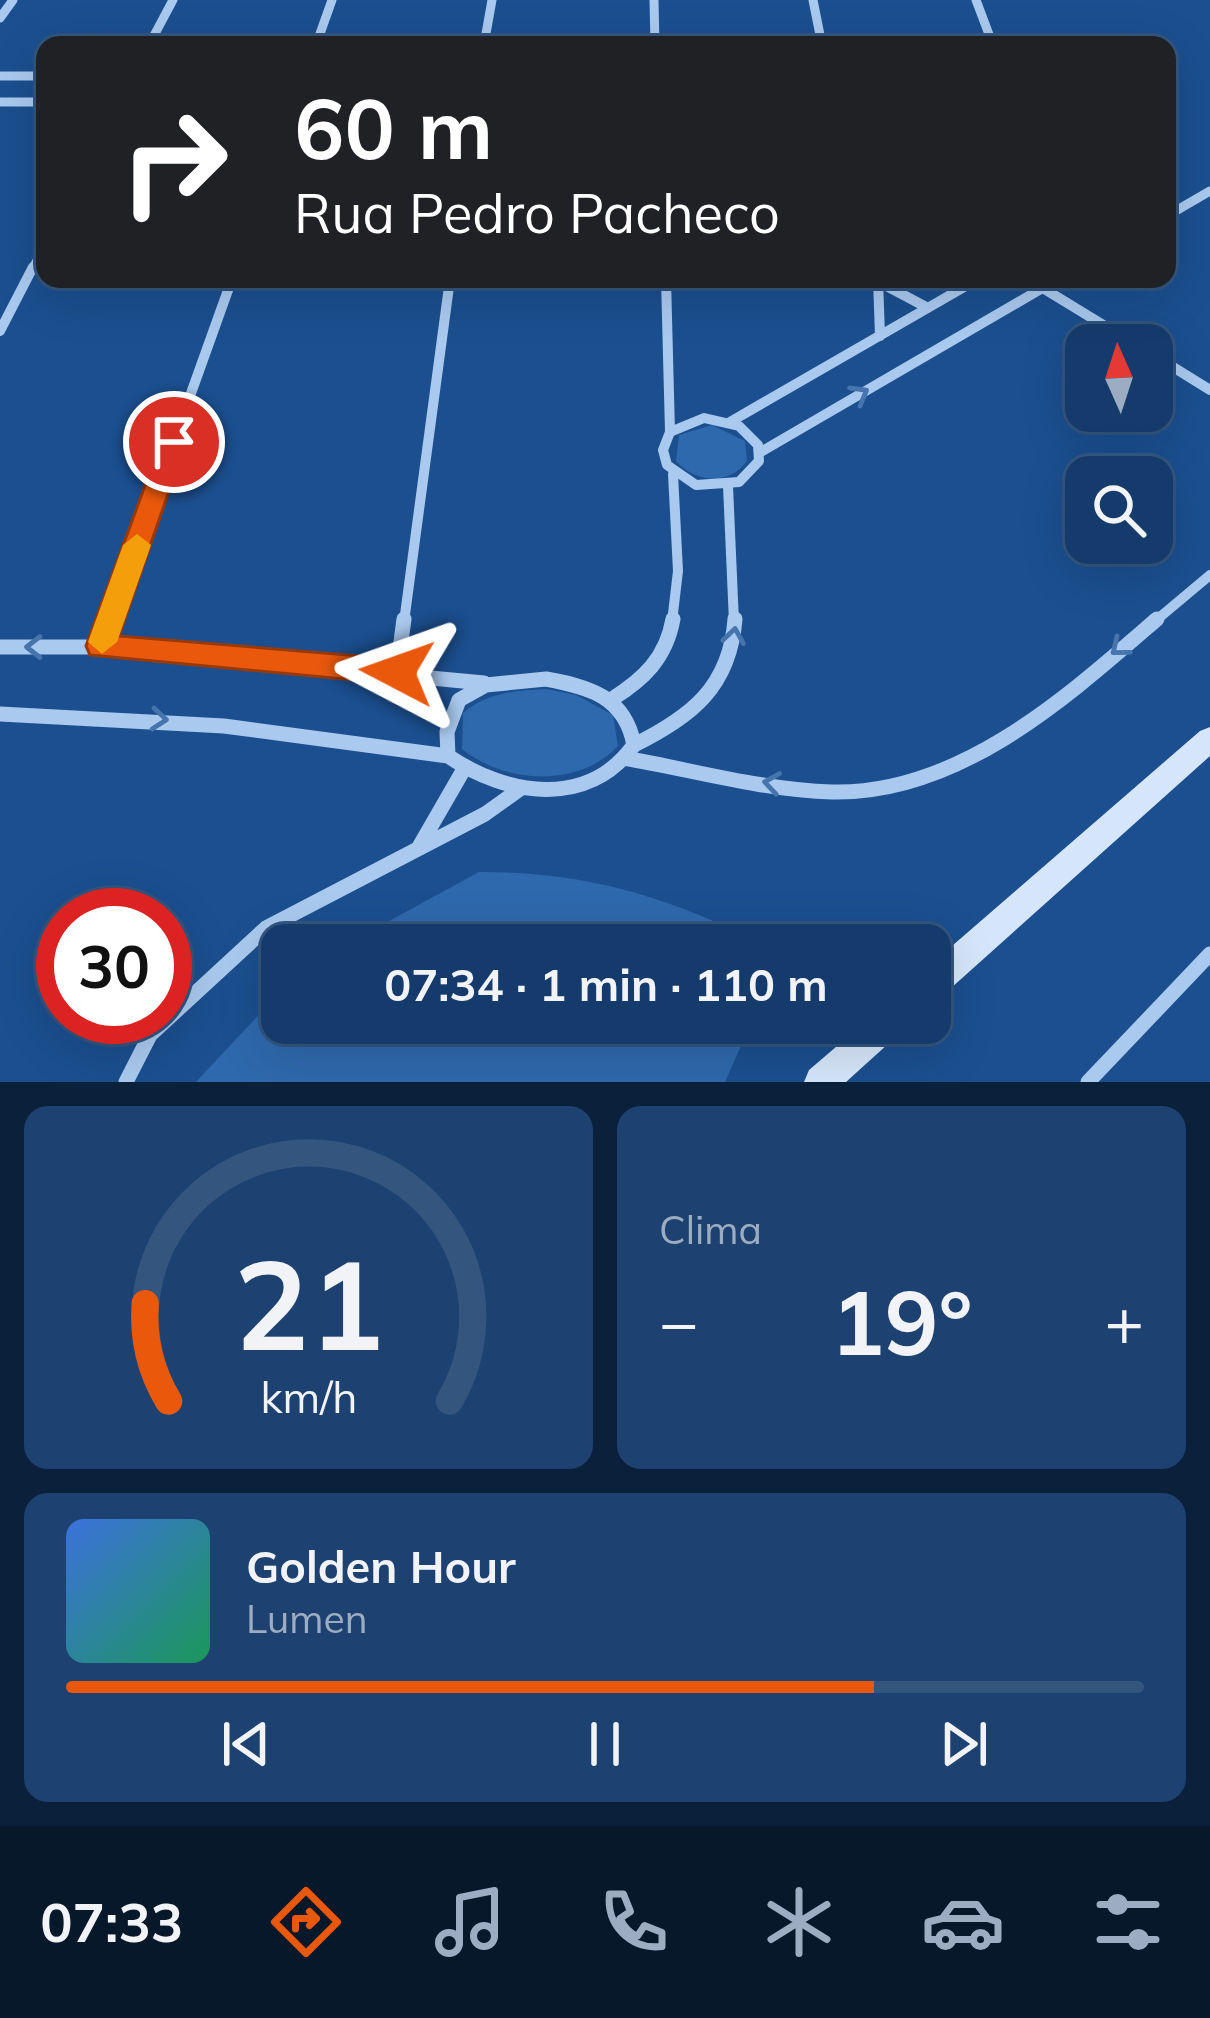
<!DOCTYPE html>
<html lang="pt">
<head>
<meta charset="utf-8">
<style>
	body { margin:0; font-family:Mulish,sans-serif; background:#1d4271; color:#f1f3f6; height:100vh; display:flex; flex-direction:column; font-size:45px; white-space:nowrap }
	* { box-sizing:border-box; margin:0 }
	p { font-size:39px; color:#9dadc1 }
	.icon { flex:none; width:66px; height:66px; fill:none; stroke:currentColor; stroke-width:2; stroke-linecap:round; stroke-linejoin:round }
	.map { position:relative; height:1082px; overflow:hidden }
	.sheet { display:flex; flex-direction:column; gap:24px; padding:24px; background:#0b203b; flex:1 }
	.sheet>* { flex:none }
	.top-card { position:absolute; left:36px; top:36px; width:1140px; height:252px; border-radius:24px; box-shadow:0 12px 48px #0002,0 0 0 3px #33557e; background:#202124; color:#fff; overflow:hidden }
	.needle { width:78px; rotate:357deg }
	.tools { position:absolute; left:1065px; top:324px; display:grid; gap:24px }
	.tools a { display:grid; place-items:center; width:108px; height:108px; border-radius:24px; background:#143b6b; box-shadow:0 12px 48px #0002,0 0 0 3px #33557e; font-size:60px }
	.speed { position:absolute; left:36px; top:888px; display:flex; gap:24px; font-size:60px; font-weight:700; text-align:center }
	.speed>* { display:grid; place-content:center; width:156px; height:156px; border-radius:50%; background:#143b6b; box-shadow:0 12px 48px #0002,0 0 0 3px #33557e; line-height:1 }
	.speed .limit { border:18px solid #d22; background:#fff; color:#111 }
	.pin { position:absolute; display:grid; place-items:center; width:102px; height:102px; color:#fff; margin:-51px; border:6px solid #fff; border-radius:50%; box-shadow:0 3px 12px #0007 }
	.me { position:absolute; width:132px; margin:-66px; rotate:274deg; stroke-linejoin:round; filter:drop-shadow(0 0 9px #0008) }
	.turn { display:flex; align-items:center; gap:42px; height:252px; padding:0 60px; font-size:54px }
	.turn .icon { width:156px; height:156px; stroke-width:2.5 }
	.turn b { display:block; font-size:84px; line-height:102px }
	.big { font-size:90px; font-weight:700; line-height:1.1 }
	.sheet .card { flex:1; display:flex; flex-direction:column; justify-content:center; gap:18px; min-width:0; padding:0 42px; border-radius:24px; background:#1d4271 }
	.sheet .dial { align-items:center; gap:0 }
	.dial svg { height:312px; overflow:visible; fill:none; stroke:#33557e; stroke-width:7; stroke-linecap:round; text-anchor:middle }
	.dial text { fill:#f1f3f6; stroke:none }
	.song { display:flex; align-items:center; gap:36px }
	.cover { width:144px; height:144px; border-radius:18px; background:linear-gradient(135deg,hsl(220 70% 55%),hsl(150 70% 35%)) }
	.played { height:12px; border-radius:6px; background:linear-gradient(90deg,#ea580c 75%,#33557e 75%) }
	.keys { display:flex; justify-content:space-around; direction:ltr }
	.heat { display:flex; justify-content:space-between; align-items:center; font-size:66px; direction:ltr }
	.sheet .tiles { flex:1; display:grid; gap:24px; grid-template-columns:1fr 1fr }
	.card:last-child { grid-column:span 2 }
	.trip { position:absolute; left:261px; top:924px; width:690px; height:120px; border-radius:24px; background:#143b6b; box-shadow:0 12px 48px #0002,0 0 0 3px #33557e; font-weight:700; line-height:120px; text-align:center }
	.tabs { display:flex; height:192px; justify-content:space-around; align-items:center; background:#08182b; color:#9dadc1 }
	.tabs .icon { width:84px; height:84px }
	.tabs .on { color:#ea580c }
	.tabs b { font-size:54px; color:#f1f3f6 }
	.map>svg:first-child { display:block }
</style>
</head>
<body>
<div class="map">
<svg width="1210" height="1082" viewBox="0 0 1210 1082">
	<rect width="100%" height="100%" fill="#1b4f8f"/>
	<!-- green -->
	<path fill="#2e69ad" d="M712 425 745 441 747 461C729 486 695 483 676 461L679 435Z
		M546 689 576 695 613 715 618 746C579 788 505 784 462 749L463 713C488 692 514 691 546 689Z
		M479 872C584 871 671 897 764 945H345Z
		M282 990V1023H751L725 1082H196Z"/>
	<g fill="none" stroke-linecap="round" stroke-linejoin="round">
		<!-- minor-far2 -->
		<path stroke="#a9c9ee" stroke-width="9" d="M654 0 655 45
			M813 0 822 45
			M976 0 993 45
			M0 18 13 0
			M149 45 173 0
			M316 45 332 0
			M484 45 492 0
			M0 76H45
			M0 102H45
			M1167 216 1210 191
			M32 270 45 245"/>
		<!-- minor-far1 -->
		<path stroke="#a9c9ee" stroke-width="10" d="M666 279 670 432
			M878 279 880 336
			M1028 279 1136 345
			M879 282 928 308
			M0 331 33 267
			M1152 354 1210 390
			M704 418 739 426 758 445 759 461 739 482 696 485 667 465 663 450 670 432Z
			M730 422 978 279
			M759 453 1058 279
			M728 486 734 622
			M109 622 232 279
			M404 622 450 279
			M672 622 678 571 673 474
			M1154 622 1210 575"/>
		<!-- minor -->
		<path stroke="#a9c9ee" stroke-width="15" d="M0 647H100L484 683
			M100 647 110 619
			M397 672 404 619
			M546 679C590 687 625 697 634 745 588 809 507 796 448 756L447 732 459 700 486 685Z
			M612 699C644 679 666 658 673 619
			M0 714 224 726 448 756
			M634 745C691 717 730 687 735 619
			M624 758C693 770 762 790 832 792 959 795 1067 697 1157 619
			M419 847 464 769
			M126 1082 150 1035 266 928 485 814 520 789
			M1088 1082 1210 954"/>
		<!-- secondary -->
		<path fill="#d6e6fa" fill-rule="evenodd" d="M1210 727V756L941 997 930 1002V965L1200 731Z
			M864 1023H904L899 1034 846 1082H804L809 1070Z"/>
	</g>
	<!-- one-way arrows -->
	<defs><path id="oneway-chevron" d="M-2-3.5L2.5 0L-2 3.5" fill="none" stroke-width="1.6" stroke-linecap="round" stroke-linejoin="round" transform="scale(3)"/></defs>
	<g stroke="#4674ac">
		<use href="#oneway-chevron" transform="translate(860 394) rotate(-30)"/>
		<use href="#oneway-chevron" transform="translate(734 636) rotate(-81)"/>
		<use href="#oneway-chevron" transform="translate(34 647) rotate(180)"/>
		<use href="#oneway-chevron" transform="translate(1119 648) rotate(141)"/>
		<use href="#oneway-chevron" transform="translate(159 719) rotate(5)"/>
		<use href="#oneway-chevron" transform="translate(772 783) rotate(-171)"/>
	</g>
	<!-- route -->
	<path fill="#ea580c" stroke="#983908" stroke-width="3" d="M174 433 186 442 119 636 397 659 407 663 412 672 407 681 397 684 90 655 86 646 161 442Z"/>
	<!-- slow -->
	<path fill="#f59e0b" d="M137 534 151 545 117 642 102 654 88 642 123 545Z"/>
</svg>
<div class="tools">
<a><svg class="needle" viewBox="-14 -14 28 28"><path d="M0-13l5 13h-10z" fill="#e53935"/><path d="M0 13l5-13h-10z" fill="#9dadc1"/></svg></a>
<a><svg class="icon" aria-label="search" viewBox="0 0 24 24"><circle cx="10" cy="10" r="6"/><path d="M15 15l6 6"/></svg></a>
</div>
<div class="speed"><div class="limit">30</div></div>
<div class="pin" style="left:174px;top:442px;background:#d93025"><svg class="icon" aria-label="arrive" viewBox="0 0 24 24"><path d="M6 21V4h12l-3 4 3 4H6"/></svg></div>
<svg class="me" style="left:397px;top:672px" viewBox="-20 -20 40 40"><path d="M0-17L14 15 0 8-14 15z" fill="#ea580c" stroke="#fff" stroke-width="4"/></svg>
<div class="trip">07:34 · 1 min · 110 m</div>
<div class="top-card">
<div class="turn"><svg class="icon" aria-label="right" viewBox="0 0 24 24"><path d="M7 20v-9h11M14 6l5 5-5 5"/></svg><div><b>60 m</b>Rua Pedro Pacheco</div></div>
</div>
</div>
<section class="sheet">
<div class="tiles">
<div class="card dial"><svg viewBox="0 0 100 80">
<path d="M14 69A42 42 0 1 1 86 69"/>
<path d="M14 69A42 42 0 0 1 8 44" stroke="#ea580c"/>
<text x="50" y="56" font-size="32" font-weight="700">21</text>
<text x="50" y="72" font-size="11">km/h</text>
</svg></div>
<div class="card"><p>Clima</p>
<div class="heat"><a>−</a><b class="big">19°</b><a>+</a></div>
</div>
<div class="card">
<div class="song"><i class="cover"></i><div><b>Golden Hour</b><p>Lumen</p></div></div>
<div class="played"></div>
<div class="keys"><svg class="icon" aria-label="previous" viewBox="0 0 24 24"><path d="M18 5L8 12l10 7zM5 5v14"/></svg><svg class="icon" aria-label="pause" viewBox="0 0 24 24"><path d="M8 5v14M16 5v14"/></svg><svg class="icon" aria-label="next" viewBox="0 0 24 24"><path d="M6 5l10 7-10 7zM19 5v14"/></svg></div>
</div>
</div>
</section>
<nav class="tabs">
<b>07:33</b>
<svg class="icon on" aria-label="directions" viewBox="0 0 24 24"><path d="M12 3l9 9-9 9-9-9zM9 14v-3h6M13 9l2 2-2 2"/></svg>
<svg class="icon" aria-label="music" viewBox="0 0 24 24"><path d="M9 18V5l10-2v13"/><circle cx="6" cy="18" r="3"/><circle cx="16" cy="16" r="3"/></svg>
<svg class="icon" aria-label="phone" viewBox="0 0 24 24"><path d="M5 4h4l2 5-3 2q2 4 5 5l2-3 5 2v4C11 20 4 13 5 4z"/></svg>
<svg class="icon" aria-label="climate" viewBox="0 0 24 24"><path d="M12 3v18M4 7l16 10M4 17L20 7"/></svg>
<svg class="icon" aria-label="car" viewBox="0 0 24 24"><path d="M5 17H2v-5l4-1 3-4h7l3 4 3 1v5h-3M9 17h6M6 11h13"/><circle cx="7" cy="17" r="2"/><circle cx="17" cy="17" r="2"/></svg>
<svg class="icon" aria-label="filters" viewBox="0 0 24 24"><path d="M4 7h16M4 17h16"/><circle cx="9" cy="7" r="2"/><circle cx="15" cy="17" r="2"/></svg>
</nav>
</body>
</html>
